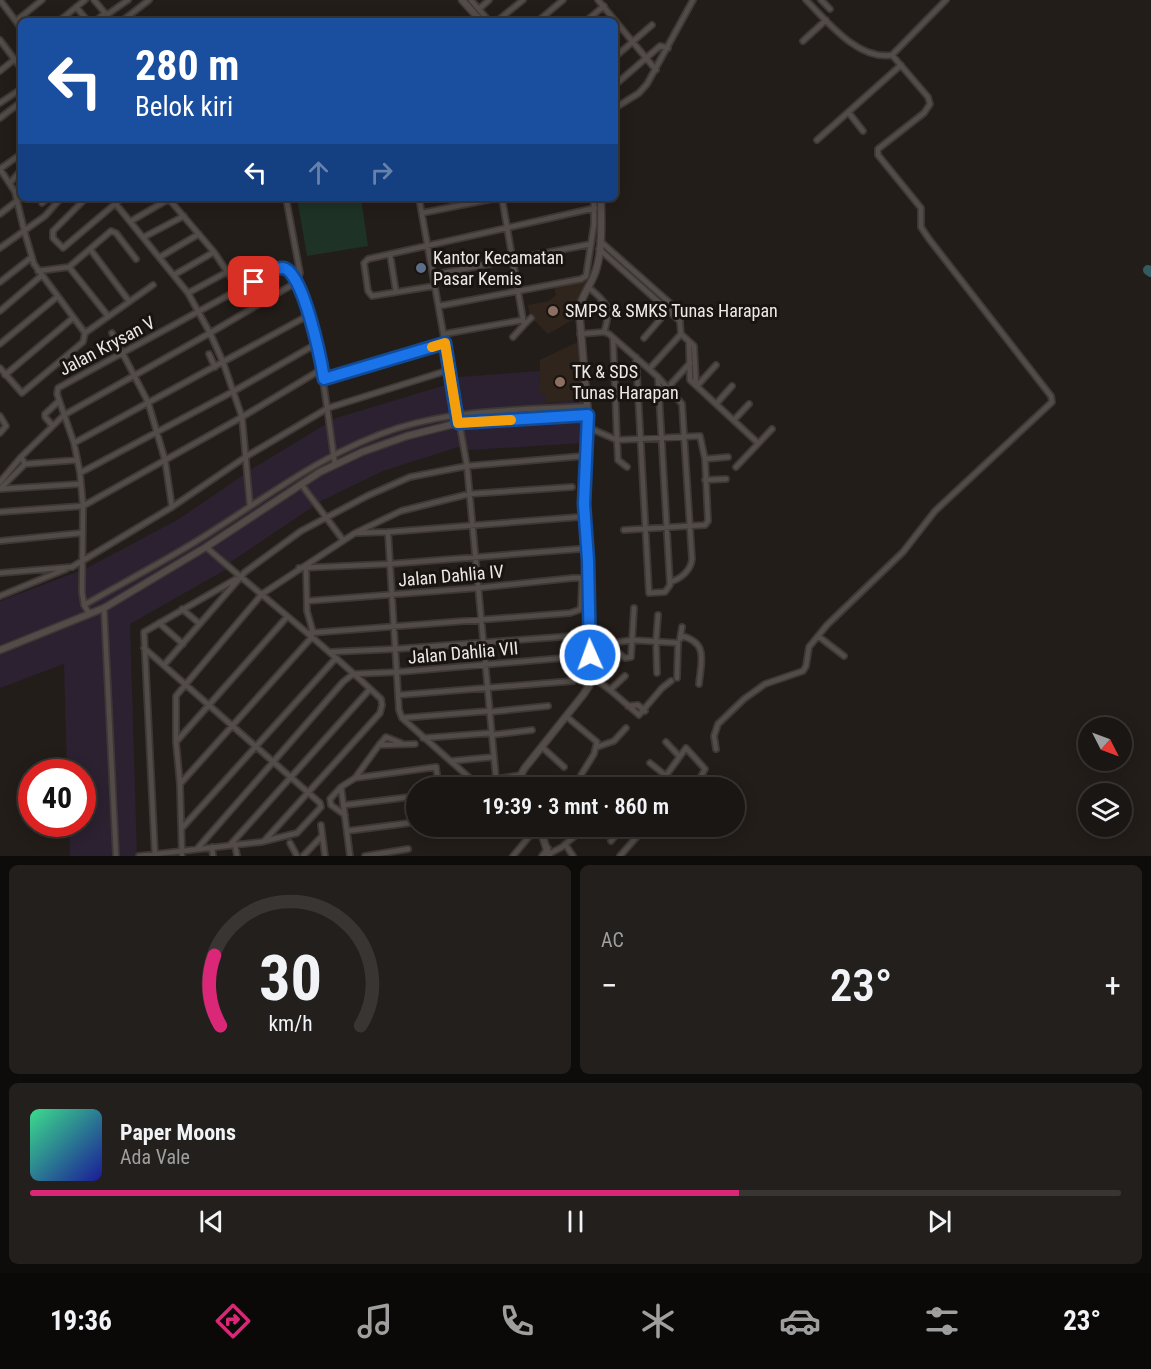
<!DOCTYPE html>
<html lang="id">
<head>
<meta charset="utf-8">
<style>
	body { margin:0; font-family:"Roboto Condensed",sans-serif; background:#231f1c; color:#f1f3f6; height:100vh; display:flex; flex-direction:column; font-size:22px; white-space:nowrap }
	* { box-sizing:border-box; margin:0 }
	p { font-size:20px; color:#9f9fa0 }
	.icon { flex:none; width:33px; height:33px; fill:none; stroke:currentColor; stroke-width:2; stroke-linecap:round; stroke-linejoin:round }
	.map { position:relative; height:856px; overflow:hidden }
	.details { display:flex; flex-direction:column; gap:9px; padding:9px; background:#0e0c0a; flex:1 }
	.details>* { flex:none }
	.top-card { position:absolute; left:18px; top:18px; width:600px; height:183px; border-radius:9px; box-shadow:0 3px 15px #0003,0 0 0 2px #383533; background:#1a4fa0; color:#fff; overflow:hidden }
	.needle { width:39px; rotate:132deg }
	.tools { position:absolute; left:1078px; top:717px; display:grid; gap:12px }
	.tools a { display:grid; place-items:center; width:54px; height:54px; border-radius:50%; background:#1a1613; box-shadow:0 3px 15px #0003,0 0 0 2px #383533; font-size:30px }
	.speed { position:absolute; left:18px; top:759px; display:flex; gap:12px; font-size:30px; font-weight:700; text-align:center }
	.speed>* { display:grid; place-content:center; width:78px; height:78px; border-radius:50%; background:#1a1613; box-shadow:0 3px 15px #0003,0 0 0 2px #383533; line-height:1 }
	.speed .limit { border:9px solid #d22; background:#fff; color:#111 }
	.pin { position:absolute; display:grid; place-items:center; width:51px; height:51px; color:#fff; margin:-26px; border-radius:12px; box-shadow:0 3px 9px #0006 }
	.me { position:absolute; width:66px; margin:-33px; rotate:358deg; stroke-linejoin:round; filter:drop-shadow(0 0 4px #0008) }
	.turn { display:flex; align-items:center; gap:21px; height:126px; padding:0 18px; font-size:27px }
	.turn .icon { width:78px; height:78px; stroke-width:2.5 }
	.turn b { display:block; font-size:42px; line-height:51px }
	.lanes { display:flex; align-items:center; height:57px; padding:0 18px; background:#0003; justify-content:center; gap:30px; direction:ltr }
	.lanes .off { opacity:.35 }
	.big { font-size:45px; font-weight:600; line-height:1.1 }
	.details .card { flex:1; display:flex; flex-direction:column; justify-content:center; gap:9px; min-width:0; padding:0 21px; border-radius:9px; background:#231f1c }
	.details .dial { align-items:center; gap:0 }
	.dial svg { height:156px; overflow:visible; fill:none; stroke:#383533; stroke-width:7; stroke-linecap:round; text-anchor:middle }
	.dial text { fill:#f1f3f6; stroke:none }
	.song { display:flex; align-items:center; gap:18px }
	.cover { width:72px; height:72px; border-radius:9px; background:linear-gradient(135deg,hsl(150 70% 55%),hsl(240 70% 35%)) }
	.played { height:6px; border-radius:3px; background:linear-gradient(90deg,#db2777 65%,#383533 65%) }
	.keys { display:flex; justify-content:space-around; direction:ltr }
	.heat { display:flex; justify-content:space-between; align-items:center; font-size:33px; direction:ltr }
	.details .tiles { flex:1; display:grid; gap:9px; grid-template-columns:1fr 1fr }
	.card:last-child { grid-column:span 2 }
	.trip { position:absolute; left:406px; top:777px; width:339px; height:60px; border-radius:30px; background:#1a1613; box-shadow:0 3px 15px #0003,0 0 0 2px #383533; font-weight:600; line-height:60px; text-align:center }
	.tabs { display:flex; height:96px; justify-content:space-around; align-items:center; background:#0a0908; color:#9f9fa0 }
	.tabs .icon { width:42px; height:42px }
	.tabs .current { color:#db2777 }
	.tabs b { font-size:27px; color:#f1f3f6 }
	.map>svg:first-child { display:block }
</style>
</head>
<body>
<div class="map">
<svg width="1151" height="856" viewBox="0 0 1151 856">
	<rect width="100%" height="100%" fill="#231d19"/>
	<!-- commercial -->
	<path fill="#2b2130" d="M540 371 539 393H545L547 403 581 399 584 443 471 450 458 447 383 471 323 500 232 561 225 570 130 624 137 856H70L69 824H82V772H67L64 664 0 688V601L85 569 179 519 252 469 336 418 459 381 458 377Z"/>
	<!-- built -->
	<path fill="#30251d" d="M587 281 577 301 576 318 548 334 530 316 528 305 549 301 556 295 554 286Z
		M578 342 581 399 546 403 545 393H539L540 360Z"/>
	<!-- green -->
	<path fill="#1e3226" d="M297 198H361L368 246 307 256Z"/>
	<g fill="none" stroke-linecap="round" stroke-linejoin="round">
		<!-- river -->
		<path stroke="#355a5f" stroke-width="10" d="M1148 270 1151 272"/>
		<!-- street casing -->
		<g stroke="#3d3836" stroke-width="8">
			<path id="street" d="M0 0 21 28
				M94 0 105 13 108 14 128 0
				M471 0 489 21
				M598 0 656 70
				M806 0C827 21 858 61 892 55L946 0
				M821 0 830 9
				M76 7 88 21
				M479 9 489 0
				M16 21 42 0
				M59 21 85 0
				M96 21 105 13
				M122 21 149 0
				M497 21 523 0
				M538 21 563 0
				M586 21 604 6
				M0 40 21 68
				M803 41 826 20
				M615 57 652 25
				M0 71 15 59
				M615 85 660 46 668 48
				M0 103 21 89
				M615 108 639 93 647 84 693 0
				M849 113 863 131
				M0 118 21 102
				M817 140 901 65
				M0 169 21 154
				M10 183 21 170
				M86 198 53 231V238L63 248 122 198
				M168 198 214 252 240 291
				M419 198 467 466 496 779 521 775
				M502 198 518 291 581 279 586 276 594 224V198
				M42 203 48 198
				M115 203 188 293 210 333 223 362 242 417 250 506
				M422 213 497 198
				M0 214 18 200
				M131 221 169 199
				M144 237 184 216
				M600 241 679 311 681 334 651 367
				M0 248 45 216 61 198
				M90 249 129 301
				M599 249 680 321
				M390 254 396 292
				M160 257 199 234
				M69 267 108 316
				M38 271 69 267 111 231 116 233 136 259
				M174 275 214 252
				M433 275 591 244
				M0 282 32 257
				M434 286 372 296 368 291 364 263 368 259 595 208
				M588 287C607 302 612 308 604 332
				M188 293 227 272
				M439 306 518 291 524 325 513 337
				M0 311 41 276
				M524 325 531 318
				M85 333 153 285
				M112 333 148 402 165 460 172 507
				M444 334 523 320
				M580 334 604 332 609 334 658 377 682 404 692 559C691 570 681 579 670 582
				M681 334 694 346 696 385
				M644 338 670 308
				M689 342 690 380 758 443
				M0 344 57 297
				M209 354 215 367
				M636 357 649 593 665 592 670 585 658 377
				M0 368 22 393 83 342 85 333 34 264 24 230 15 192 0 169
				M5 375 73 318
				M324 379 445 343
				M671 384 690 363
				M697 386 716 365
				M716 404 732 386
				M0 416 6 426 0 433
				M734 420 749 404
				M52 425 45 417V414L59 401
				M587 427 617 440 613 338
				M74 443 309 315
				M705 459 728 457
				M25 464 21 457 64 415 210 333 297 282 300 273 286 198
				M25 464 77 460
				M736 467 772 429
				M80 473 234 391 316 344
				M705 480 726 479
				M0 482 21 457
				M301 484 343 540
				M0 489 80 484
				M0 489 25 464
				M0 512 83 506 242 417 322 369
				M624 530 705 525 708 521 705 459 700 436 617 440 618 460 627 467
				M357 533 388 532
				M0 541 81 533
				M206 547C264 598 325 645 381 699L382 705 380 713 266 839
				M299 568 389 564 579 549
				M306 569 307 611 313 632
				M0 573 72 567 172 507 247 456 328 408 449 370
				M0 596 66 569
				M307 601 477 588 573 578H580L582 581 581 607 579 610 570 613 309 633
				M84 605C121 584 159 564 195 542 262 501 322 452 398 428 458 409 525 410 588 406
				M104 608 116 856
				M182 609 200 624
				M89 613 84 605 82 592 83 506 80 473 74 443 57 394 58 388 269 273 285 268C317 291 328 423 335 464
				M159 623 183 644
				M681 636C709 642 701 662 699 684
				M818 636 844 656
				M680 639 682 627
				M610 646 625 658 631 657 634 608
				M330 652 395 649 572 636
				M590 655 619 642 632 640 678 643 677 678
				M164 665 245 572 301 531 367 496 410 477 467 466 583 456
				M657 673 656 641 658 615
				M591 676 610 690
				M625 676 610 690 639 715 662 688 671 681
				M399 695 573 681
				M628 706 638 705 645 711
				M489 711 402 718 399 710 388 532 579 517
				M489 712 548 706
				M567 717 597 742 594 754 581 775 582 786
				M402 718 472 780 496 779
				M491 735 532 730
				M423 738 491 733
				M176 742V696L186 684 262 594 355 533 401 511 469 494 572 487
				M666 742 679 756
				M379 745 386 737 401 743
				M542 747 564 767
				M597 747 614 741 626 728
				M716 749 714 736 718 724 744 699 765 684 803 671 806 666 809 647 827 625 903 552 935 511 1052 402 1051 396 929 239 921 227V208L878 155V149L924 113 930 104 928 97 892 55
				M451 761 493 757
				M650 763 665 775
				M355 778 436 767 439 788
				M180 784 312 637
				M341 787 350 856
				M657 788 686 748 705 769 695 788
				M345 805 417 796
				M345 815 331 805 330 799 341 787 355 778 379 745 415 744
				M321 825 325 856
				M611 826 617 834 611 841
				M635 826 644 833 655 826
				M182 828 336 658
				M347 831 417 822
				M290 843 297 856
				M235 844 237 856
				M565 844 573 856
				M230 845 370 689
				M212 847 213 856
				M197 849 343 682 353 674 398 672 575 657
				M549 854 562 847 582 830 586 834 596 826
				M139 856 261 842 297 833 321 807 320 803 144 648
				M155 856 144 632 236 579
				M182 856 180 784 176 742 287 617
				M303 856 322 836
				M365 856 408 849
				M513 856 538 826
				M542 856 548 848
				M620 856 641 832"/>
		</g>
		<!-- secondary casing -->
		<g stroke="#3d3836" stroke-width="9">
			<path id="secondary" d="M462 0 481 21
				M0 650 104 608 206 547 320 472 362 452 407 436 458 423 588 415
				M525 788 521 775 524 769 583 695 589 686 591 676 588 560 584 504 588 415 579 309C582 294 592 284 596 270 603 248 601 221 601 198
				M539 826 549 856"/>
		</g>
		<!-- street -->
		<use href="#street" stroke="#524b47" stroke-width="4.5"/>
		<!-- secondary -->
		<use href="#secondary" stroke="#524b47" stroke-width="6"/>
	</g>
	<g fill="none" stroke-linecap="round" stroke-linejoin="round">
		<!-- route casing -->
		<g stroke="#114b97" stroke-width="15">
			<path id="route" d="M254 282C262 278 274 267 283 268 303 270 321 360 324 379L445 343 458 423 588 415 584 504 588 560 590 655"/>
		</g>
		<!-- route -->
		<use href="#route" stroke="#1a73e8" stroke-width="10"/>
		<!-- slow -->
		<path stroke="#f59e0b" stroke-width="10" d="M432 347 445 343 458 423 511 420"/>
	</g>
	<!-- markers -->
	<circle fill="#5c6f8a" stroke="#1a1410" stroke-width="2" cx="421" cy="268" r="6"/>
	<g fill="#8d6e63" stroke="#1a1410" stroke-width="2">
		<circle cx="553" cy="311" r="6"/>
		<circle cx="560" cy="382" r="6"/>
	</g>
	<g text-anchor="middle" stroke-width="6" stroke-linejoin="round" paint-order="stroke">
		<!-- poi labels -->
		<g font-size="18" fill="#ece8e6" stroke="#1a1410" text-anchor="start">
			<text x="433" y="264">Kantor Kecamatan<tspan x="433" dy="21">Pasar Kemis</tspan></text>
			<text x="565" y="317">SMPS &amp; SMKS Tunas Harapan</text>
			<text x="572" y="378">TK &amp; SDS<tspan x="572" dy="21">Tunas Harapan</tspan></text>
		</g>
		<!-- street labels -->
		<g font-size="18" fill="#ece8e6" stroke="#1a1410">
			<text transform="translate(107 346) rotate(-28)" y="6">Jalan Krysan V</text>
			<text transform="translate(451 576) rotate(-5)" y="6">Jalan Dahlia IV</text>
			<text transform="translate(463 653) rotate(-5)" y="6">Jalan Dahlia VII</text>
		</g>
	</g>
</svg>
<div class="tools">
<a><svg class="needle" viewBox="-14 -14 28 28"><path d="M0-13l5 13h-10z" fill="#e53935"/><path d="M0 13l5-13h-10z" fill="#9f9fa0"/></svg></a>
<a><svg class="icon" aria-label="layers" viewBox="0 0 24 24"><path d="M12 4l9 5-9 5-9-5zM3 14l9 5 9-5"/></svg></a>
</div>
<div class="speed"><div class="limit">40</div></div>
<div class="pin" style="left:254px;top:282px;background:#d93025"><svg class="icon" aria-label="arrive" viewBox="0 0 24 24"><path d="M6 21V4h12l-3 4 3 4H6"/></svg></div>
<svg class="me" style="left:590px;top:655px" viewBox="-20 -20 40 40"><circle r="17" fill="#1a73e8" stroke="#fff" stroke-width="3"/><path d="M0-11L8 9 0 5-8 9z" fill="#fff"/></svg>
<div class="trip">19:39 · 3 mnt · 860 m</div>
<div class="top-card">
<div class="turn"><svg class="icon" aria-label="left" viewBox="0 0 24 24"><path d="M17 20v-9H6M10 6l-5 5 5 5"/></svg><div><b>280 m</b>Belok kiri</div></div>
<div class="lanes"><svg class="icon" aria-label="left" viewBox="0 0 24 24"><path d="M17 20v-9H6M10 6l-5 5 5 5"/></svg><svg class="icon off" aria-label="ahead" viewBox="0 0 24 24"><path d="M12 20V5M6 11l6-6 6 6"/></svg><svg class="icon off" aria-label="right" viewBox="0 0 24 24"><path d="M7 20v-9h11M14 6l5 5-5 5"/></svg></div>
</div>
</div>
<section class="details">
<div class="tiles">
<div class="card dial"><svg viewBox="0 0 100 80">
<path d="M14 69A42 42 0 1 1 86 69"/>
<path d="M14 69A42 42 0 0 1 11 33" stroke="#db2777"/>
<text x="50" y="56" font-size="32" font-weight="700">30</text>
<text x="50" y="72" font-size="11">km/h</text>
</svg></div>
<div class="card"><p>AC</p>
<div class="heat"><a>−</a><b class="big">23°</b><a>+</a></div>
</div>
<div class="card">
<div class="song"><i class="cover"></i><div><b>Paper Moons</b><p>Ada Vale</p></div></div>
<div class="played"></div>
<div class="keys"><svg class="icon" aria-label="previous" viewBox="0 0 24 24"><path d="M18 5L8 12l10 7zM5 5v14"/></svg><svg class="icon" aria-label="pause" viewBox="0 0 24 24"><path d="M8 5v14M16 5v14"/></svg><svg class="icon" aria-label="next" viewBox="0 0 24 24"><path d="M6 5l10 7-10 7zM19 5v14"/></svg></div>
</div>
</div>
</section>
<nav class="tabs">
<b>19:36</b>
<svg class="icon current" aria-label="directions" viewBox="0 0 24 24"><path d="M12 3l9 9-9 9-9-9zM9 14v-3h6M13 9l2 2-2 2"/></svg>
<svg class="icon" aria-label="music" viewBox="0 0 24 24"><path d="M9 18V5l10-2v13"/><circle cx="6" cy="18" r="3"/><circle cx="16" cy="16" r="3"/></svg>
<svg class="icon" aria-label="phone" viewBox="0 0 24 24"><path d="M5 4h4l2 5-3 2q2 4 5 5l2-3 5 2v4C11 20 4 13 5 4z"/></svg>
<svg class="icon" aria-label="climate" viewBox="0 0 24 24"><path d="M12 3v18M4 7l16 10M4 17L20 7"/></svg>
<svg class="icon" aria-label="car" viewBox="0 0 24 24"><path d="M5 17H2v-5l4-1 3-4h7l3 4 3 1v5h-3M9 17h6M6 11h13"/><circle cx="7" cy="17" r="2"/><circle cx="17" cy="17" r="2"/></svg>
<svg class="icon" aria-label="filters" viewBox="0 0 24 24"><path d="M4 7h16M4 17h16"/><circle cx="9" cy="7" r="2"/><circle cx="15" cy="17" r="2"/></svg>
<b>23°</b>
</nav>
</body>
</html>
